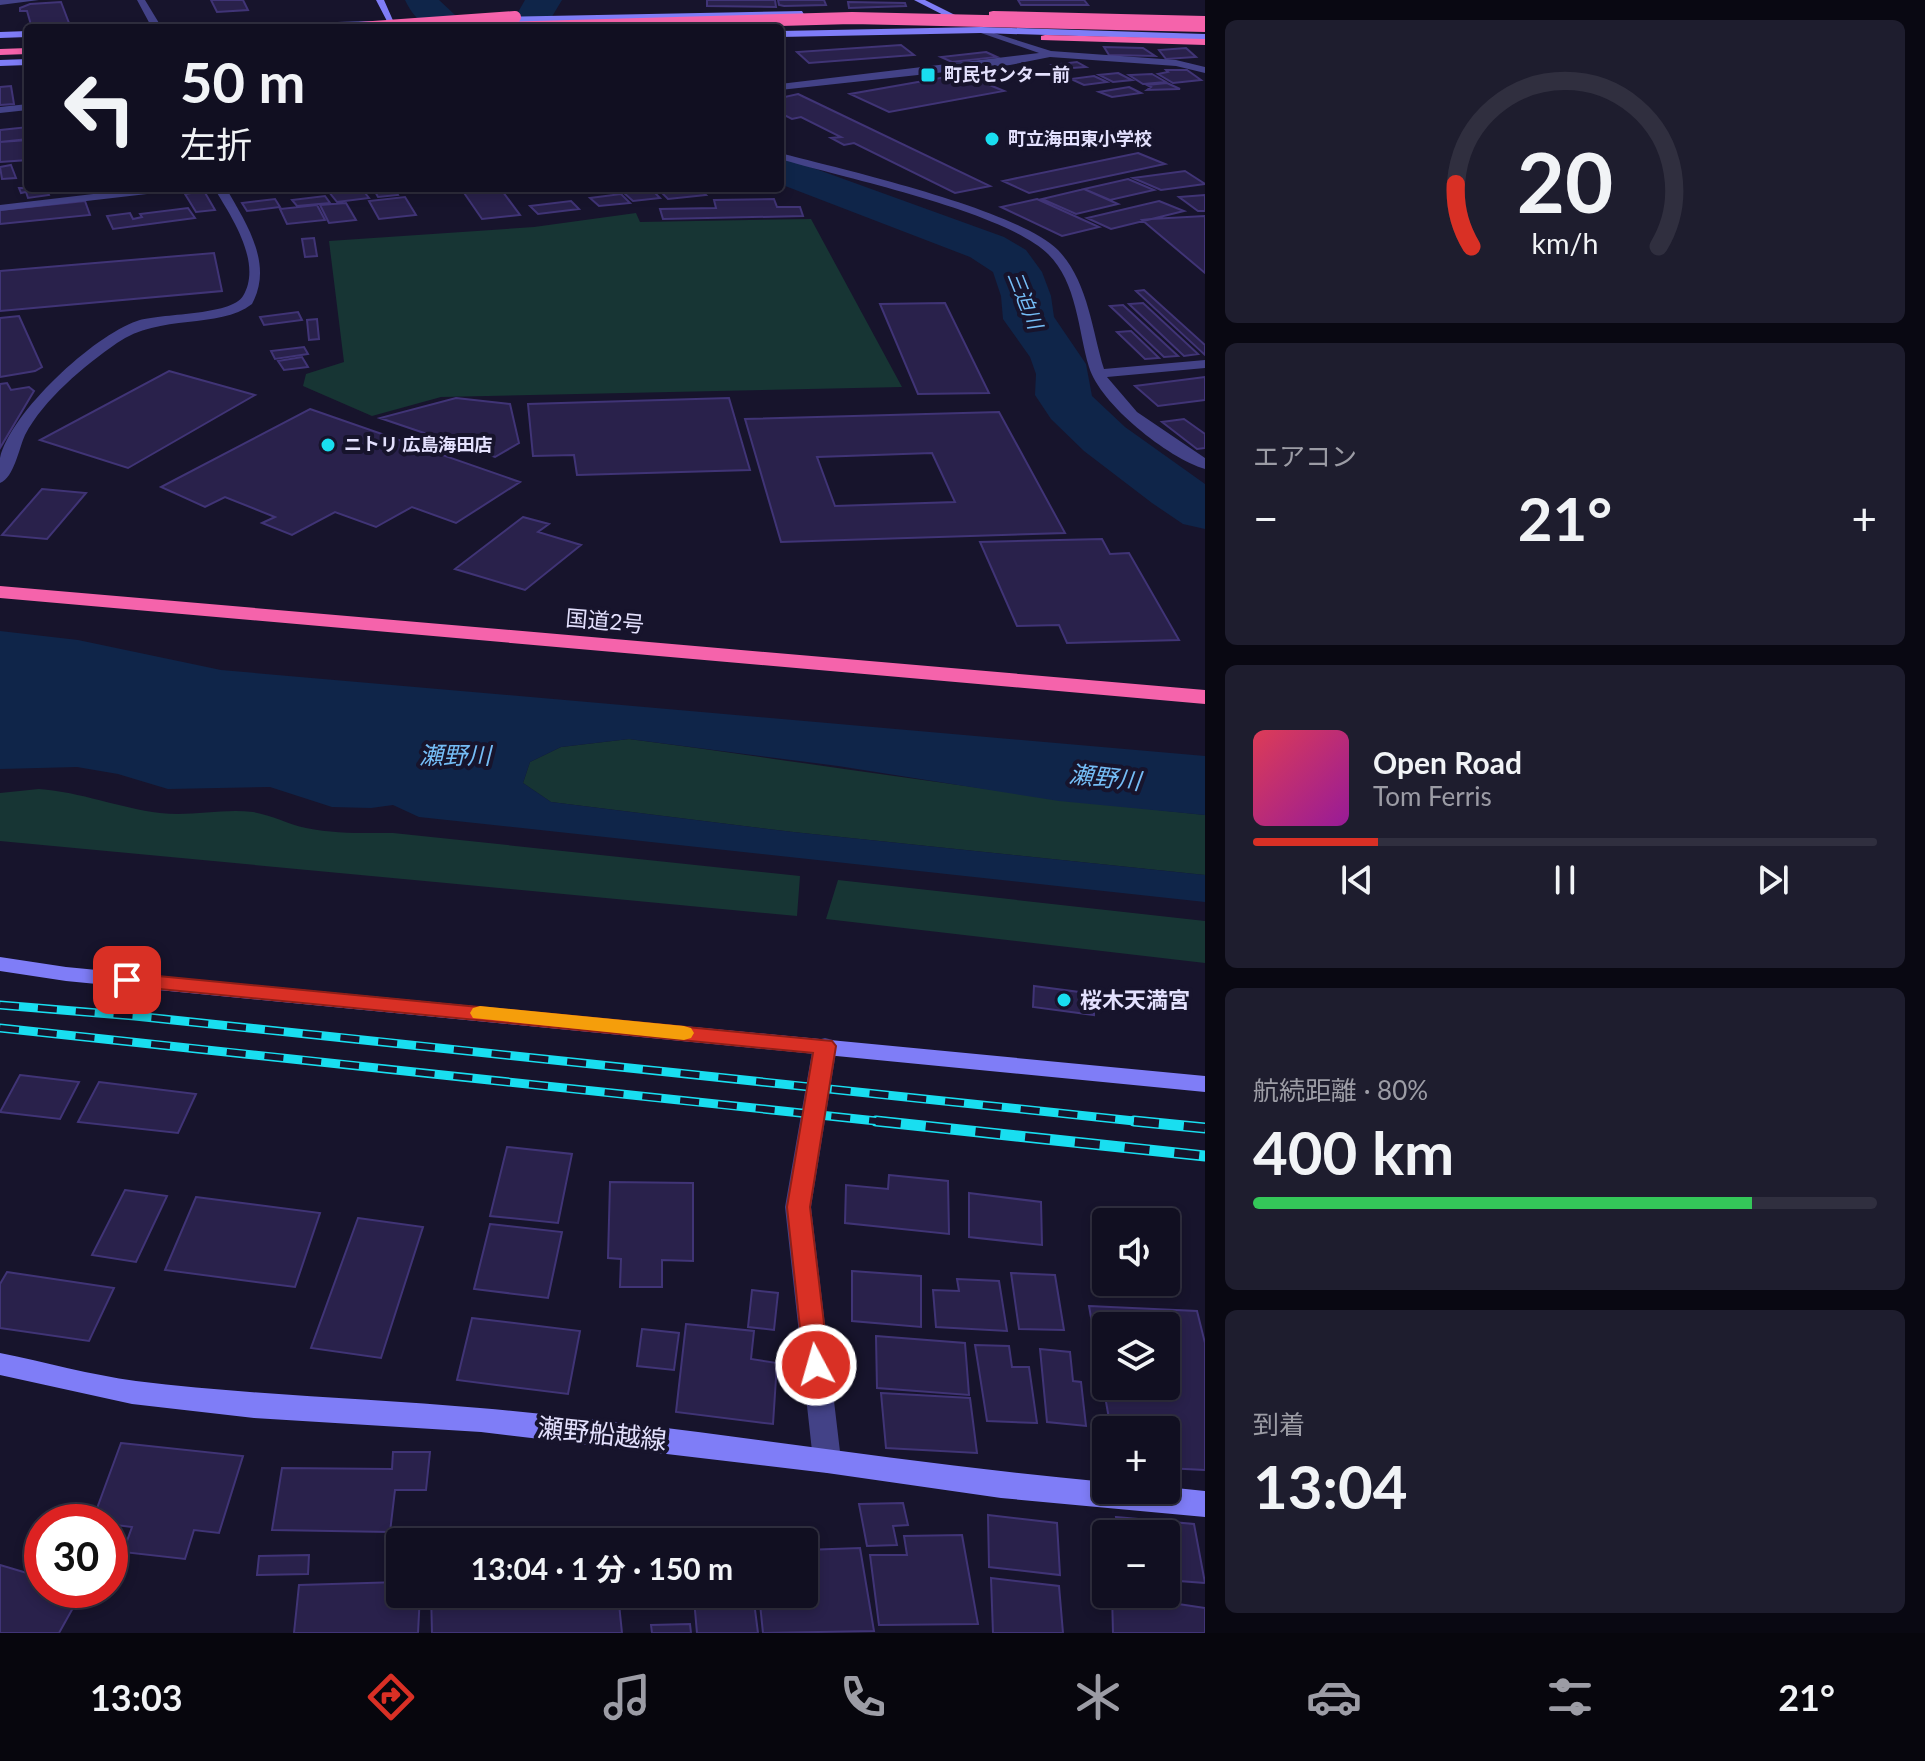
<!DOCTYPE html>
<html lang="ja">
<head>
<meta charset="utf-8">
<style>
	body { margin:0; font-family:Lato,"Noto Sans JP",sans-serif; background:#1e1d2e; color:#f1f3f6; height:100vh; display:flex; flex-direction:column; font-size:30px; white-space:nowrap }
	* { box-sizing:border-box; margin:0 }
	p { font-size:26px; color:#9c9ca5 }
	.icon { flex:none; width:44px; height:44px; fill:none; stroke:currentColor; stroke-width:2; stroke-linecap:round; stroke-linejoin:round }
	.map { position:relative; flex:1; overflow:hidden }
	.panel { display:flex; flex-direction:column; gap:20px; padding:20px; background:#090812; width:720px }
	.panel>* { flex:none }
	.guide { position:absolute; left:24px; top:24px; width:760px; height:168px; border-radius:8px; box-shadow:0 4px 12px #0003,0 0 0 2px #302f3f; background:#110f21; color:#f1f3f6; overflow:hidden }
	.buttons { position:absolute; left:1092px; top:1208px; display:grid; gap:16px }
	.buttons a { display:grid; place-items:center; width:88px; height:88px; border-radius:8px; background:#110f21; box-shadow:0 4px 12px #0003,0 0 0 2px #302f3f; font-size:40px }
	.speed { position:absolute; left:24px; top:1504px; display:flex; gap:16px; font-size:40px; font-weight:700; text-align:center }
	.speed>* { display:grid; place-content:center; width:104px; height:104px; border-radius:50%; background:#110f21; box-shadow:0 4px 12px #0003,0 0 0 2px #302f3f; line-height:1 }
	.speed .limit { border:12px solid #d22; background:#fff; color:#111 }
	.pin { position:absolute; display:grid; place-items:center; width:68px; height:68px; color:#fff; margin:-34px; border-radius:16px; box-shadow:0 4px 12px #0006 }
	.me { position:absolute; width:88px; margin:-44px; rotate:354deg; stroke-linejoin:round; filter:drop-shadow(0 0 6px #0008) }
	.turn { display:flex; align-items:center; gap:28px; height:168px; padding:0 24px; font-size:36px }
	.turn .icon { width:104px; height:104px; stroke-width:2.5 }
	.turn b { display:block; font-size:56px; line-height:68px }
	.big { font-size:60px; font-weight:700; line-height:1.1 }
	.panel .tile { flex:1; display:flex; flex-direction:column; justify-content:center; gap:12px; min-width:0; padding:0 28px; border-radius:12px; background:#1e1d2e }
	.panel .dial { align-items:center; gap:0 }
	.dial svg { height:208px; overflow:visible; fill:none; stroke:#302f3f; stroke-width:7; stroke-linecap:round; text-anchor:middle }
	.dial text { fill:#f1f3f6; stroke:none }
	.song { display:flex; align-items:center; gap:24px }
	.cover { width:96px; height:96px; border-radius:12px; background:linear-gradient(135deg,hsl(350 70% 55%),hsl(300 70% 35%)) }
	.played { height:8px; border-radius:4px; background:linear-gradient(90deg,#d93025 20%,#302f3f 20%) }
	.keys { display:flex; justify-content:space-around; direction:ltr }
	.heat { display:flex; justify-content:space-between; align-items:center; font-size:44px; direction:ltr }
	.charge { height:12px; border-radius:6px; background:linear-gradient(90deg,#34c759 80%,#302f3f 0) }
	.trip { position:absolute; left:386px; top:1528px; width:432px; height:80px; border-radius:8px; background:#110f21; box-shadow:0 4px 12px #0003,0 0 0 2px #302f3f; font-weight:700; line-height:80px; text-align:center }
	.dock { display:flex; height:128px; justify-content:space-around; align-items:center; background:#07060d; color:#9c9ca5 }
	.dock .icon { width:56px; height:56px }
	.dock .on { color:#d93025 }
	.dock b { font-size:36px; color:#f1f3f6 }
	main { display:flex; flex:1; min-height:0 }
	.map>svg:first-child { display:block }
</style>
</head>
<body>
<main>
<div class="map">
<svg width="1205" height="1633" viewBox="0 0 1205 1633">
	<rect width="100%" height="100%" fill="#17142c"/>
	<!-- green -->
	<path fill="#173534" d="M636 213 640 222 811 219 902 387 441 397 372 416 303 386 306 374 344 362 329 241 534 227Z
		M629 739C821 764 1012 796 1205 815V875L793 832 551 802 523 783 530 762 561 747Z
		M39 789C81 792 119 808 160 813 191 817 222 808 253 812 271 815 288 824 306 828 335 834 364 833 393 833L800 876 797 916 0 841V793Z
		M838 880 1205 921V963L826 919Z"/>
	<!-- water -->
	<path fill="#0f2549" d="M0 631 78 640 221 670 1205 756V815L1059 801 838 766 629 739 561 747 530 762 523 783 551 802 793 832 1205 875V902L419 817 393 805 371 808 332 807 270 787 168 789 118 774 77 767 0 769Z"/>
	<g fill="none" stroke-linecap="round" stroke-linejoin="round">
		<!-- river -->
		<path fill="#0f2549" fill-rule="evenodd" d="M405 0H439L469 28C437 28 421 33 405 0Z
			M525 0H562L545 28H509Z
			M780 156 1004 237 1026 250 1042 272 1051 296 1054 317 1086 364 1092 396 1125 427 1205 484V529L1183 524 1152 503 1084 451 1051 419 1035 395 1036 374 1030 357 1003 319 1001 296 993 272 970 257 780 184Z"/>
	</g>
	<!-- building -->
	<path fill="#29214b" stroke="#403476" stroke-width="2" fill-rule="evenodd" d="M211 0H243L248 10 217 12Z
		M707 0H775L776 7 707 6Z
		M778 0H824L826 5 784 6 779 5Z
		M1018 0H1084L1088 5H1021Z
		M61 2 69 23 31 25 27 11H20V8L30 4Z
		M848 2 905 3 906 6 849 8Z
		M901 45 914 55 809 63 797 52Z
		M1104 47 1143 48 1155 56 1109 55Z
		M1186 48 1196 57 1166 59 1159 50Z
		M986 52 997 57 952 62 941 57Z
		M1077 62 1086 67 1058 69 1052 65Z
		M1166 70H1187L1201 80 1173 83 1158 74 1168 72Z
		M1118 73 1132 80 1113 82 1099 75Z
		M963 74 1004 91 889 112 850 94Z
		M1152 74 1166 82 1143 84 1129 75Z
		M1094 76 1107 82 1084 85 1071 79Z
		M1167 83 1180 89 1147 90 1151 87 1147 85Z
		M11 86 14 104 0 105V87Z
		M1129 87 1141 93 1112 97 1099 92Z
		M798 94 990 186 955 193 854 143 844 145 831 138 841 137 801 117 792 119 780 113V98Z
		M28 127V139L0 142V130Z
		M28 140V160L0 162V142Z
		M1138 153 1165 164 1029 193 1003 181Z
		M11 165 16 178 2 179 0 167Z
		M1185 171 1205 184 1161 190 1133 178Z
		M1128 179 1154 190 1110 200 1084 189Z
		M19 188H46L49 195 28 198 26 192 21 193Z
		M361 188 369 198 337 202 329 192Z
		M373 188H394L398 195 378 197Z
		M500 188 520 215 482 219 462 190Z
		M698 188 706 195 668 199 658 189Z
		M1084 189 1118 204 1076 214 1042 199Z
		M652 190 660 198 633 201 624 193Z
		M204 191 215 210 196 212 185 194Z
		M621 194 630 203 599 206 590 198Z
		M1205 195V211H1198L1179 197Z
		M325 196 330 203 297 206 292 200Z
		M405 197 416 215 379 219 369 201Z
		M275 199 280 207 247 211 242 203Z
		M774 199 777 207H800L803 216 663 219 660 209 716 208 714 200Z
		M1037 199 1099 227 1062 236 1001 207Z
		M85 201 90 215 0 224V210Z
		M571 201 579 209 538 214 530 206Z
		M1159 201 1184 211 1111 229 1087 218Z
		M346 203 356 220 329 223 320 205Z
		M317 205 325 220 287 224 280 209Z
		M188 208 195 218 113 229 107 216 130 213 133 219 142 217 140 214Z
		M1205 216V273L1142 220 1151 219Z
		M314 238 317 256 305 257 302 239Z
		M214 253 222 291 0 311V271Z
		M1144 290 1205 345V355L1136 291Z
		M945 303 989 393 918 394 880 304Z
		M1143 303 1198 354 1184 356 1129 304Z
		M1123 305 1178 356 1164 357 1110 306Z
		M298 312 302 320 264 325 260 317Z
		M19 316 42 367 35 371 0 377V318Z
		M317 319 319 339 309 340 307 320Z
		M1131 331 1159 358 1145 359 1117 332Z
		M304 347 308 354 275 359 271 351Z
		M302 357 308 367 284 370 278 361Z
		M169 371 255 395 128 468 40 440Z
		M1205 377V400L1158 406 1135 386Z
		M7 383 11 390 29 387 34 391 0 448V384Z
		M456 398 510 404 519 443 495 457 380 418Z
		M729 398 750 470 577 475 574 455 533 456 528 404Z
		M310 409 520 482 456 523 412 507 376 527 335 512 292 535 262 523 275 517 225 497 205 507 161 487Z
		M999 412 1065 533 781 542 745 419ZM932 453 955 502 835 506 817 457Z
		M1184 419 1205 434V448L1197 449 1162 422Z
		M42 489 86 493 47 539 2 535Z
		M523 517 549 524 538 532 581 545 525 590 455 569Z
		M1102 539 1110 554 1129 553 1179 640 1067 643 1059 625 1017 626 980 542Z
		M1034 986 1094 994V1015L1033 1007Z
		M20 1075 79 1082 60 1119 0 1112Z
		M99 1082 196 1094 178 1133 78 1122Z
		M507 1147 572 1154 558 1223 490 1216Z
		M889 1175 948 1181 949 1234 845 1223 846 1185 888 1189Z
		M610 1182 693 1183V1261L662 1260V1287H620L621 1259 608 1258Z
		M125 1190 167 1196 136 1262 92 1255Z
		M969 1193 1041 1202 1042 1245 969 1237Z
		M196 1197 320 1213 295 1287 165 1270Z
		M358 1218 423 1227 381 1358 311 1348Z
		M490 1224 562 1232 548 1298 474 1289Z
		M852 1271 921 1276V1327L852 1321Z
		M7 1272 114 1288 89 1341 0 1328V1284Z
		M1011 1273 1055 1275 1064 1330 1019 1329Z
		M957 1279 999 1281 1007 1331 936 1327 933 1290 959 1291Z
		M752 1290 778 1293 774 1330 748 1327Z
		M1089 1306 1197 1311 1205 1343V1470L1166 1468V1430H1111ZM1106 1326H1166V1386H1106Z
		M472 1318 580 1331 568 1394 457 1380Z
		M686 1324 754 1331 751 1359 777 1363 773 1424 676 1412Z
		M642 1329 679 1333 674 1370 637 1366Z
		M876 1336 965 1343 969 1395 877 1388Z
		M975 1345 1009 1346 1012 1367H1029L1037 1423 987 1421Z
		M1040 1349 1070 1352 1073 1381 1081 1382 1086 1426 1047 1422Z
		M881 1393 970 1398 977 1453 886 1448Z
		M121 1443 243 1456 219 1533 194 1530 185 1559 123 1552 132 1527 92 1522Z
		M393 1452H430L426 1490H395L390 1532 272 1530 282 1468 392 1469Z
		M903 1503 908 1525 893 1526 897 1545 867 1546 859 1504Z
		M988 1515 1057 1523 1060 1575 989 1567Z
		M1116 1517 1194 1524 1205 1583 1166 1580V1534H1118Z
		M962 1535 978 1624 879 1625 870 1555H907L904 1536Z
		M860 1548 874 1631 763 1633 759 1594H804V1550Z
		M309 1555 308 1574 257 1575 259 1556Z
		M0 1565 27 1573 32 1565 42 1568V1590H83L59 1633H0Z
		M991 1578 1059 1586 1063 1633H993Z
		M400 1582V1594H420L418 1633H294L299 1585Z
		M431 1594H618L622 1633H432Z
		M648 1594H753L758 1633H697L694 1599 648 1602Z
		M1112 1594 1205 1608V1633H1113Z
		M690 1624 691 1633H652L651 1625Z"/>
	<g fill="none" stroke-linecap="round" stroke-linejoin="round">
		<!-- street -->
		<path fill="#434287" fill-rule="evenodd" d="M0 0H39L0 5Z
			M137 0H145L162 28H152Z
			M978 28 1051 51 1176 60 1205 67V73L1176 66 1050 57 1010 65 780 90V84L1039 53 978 32Z
			M28 104V110L0 113V107Z
			M780 153C841 169 1017 209 1058 250 1088 281 1092 330 1104 369L1205 360V368L1107 377 1137 412 1205 458V469C1168 458 1100 404 1089 367 1078 330 1077 282 1048 254 1004 211 844 178 780 159Z
			M144 188H179L173 191 0 211V205Z
			M214 188H226C246 223 274 264 252 304 218 330 160 313 117 343 84 366 44 399 25 435 19 448 14 478 0 483 0 475 0 465 0 458 11 412 93 336 137 321 160 313 231 316 243 296 263 263 231 216 214 188Z
			M825 1038 833 1040 837 1046 811 1207 841 1460 837 1469 827 1473 817 1469 813 1460 785 1207 813 1046 817 1040Z"/>
		<!-- secondary -->
		<path fill="#7f7df7" fill-rule="evenodd" d="M376 0H384L395 25H389Z
			M914 0H925L973 24 965 26Z
			M802 11 805 16 494 23 490 20 494 17Z
			M385 21 382 26 189 28 194 25Z
			M981 27 1205 34V40L981 33 780 37V31Z
			M28 31V37L0 38V32Z
			M28 59V65L0 66V60Z
			M0 957 66 967 1205 1076V1092L66 981 0 971Z
			M0 1353C45 1362 91 1375 136 1381 251 1395 366 1398 480 1408 690 1426 897 1463 1106 1482V1490H1166V1487L1205 1491V1517L1001 1498 827 1473 481 1432 254 1418 132 1404 0 1375Z"/>
		<!-- highway -->
		<path fill="#f563ab" fill-rule="evenodd" d="M993 11 1205 16V22L989 16V12Z
			M1045 35 1205 39V45L1041 40V36Z
			M28 48V54L0 55V49Z
			M0 586 1205 690V704L0 598Z"/>
		<!-- rail-far1 casing -->
		<g stroke="#19def0" stroke-width="9">
			<path id="rail-far1" d="M0 1005 135 1016 1153 1123
				M0 1028 895 1123"/>
		</g>
		<!-- rail casing -->
		<g stroke="#19def0" stroke-width="11">
			<path id="rail" d="M876 1121 1205 1156
				M1134 1121 1205 1128"/>
		</g>
		<!-- rail-far1 -->
		<use href="#rail-far1" stroke="#17142c" stroke-width="6" stroke-dasharray="19" stroke-linecap="butt"/>
		<!-- rail -->
		<use href="#rail" stroke="#17142c" stroke-width="8" stroke-dasharray="25" stroke-linecap="butt"/>
		<!-- highway-bridge -->
		<path stroke="#f563ab" stroke-width="12" d="M359 28 515 17
			M498 28 852 18 1205 26"/>
	</g>
	<!-- route -->
	<path fill="#d93025" stroke="#8d1f18" stroke-width="2" d="M127 973 832 1041 836 1046 810 1207 829 1365 825 1373 816 1376 808 1373 804 1365 787 1207 813 1053 119 985 116 980Z"/>
	<!-- slow -->
	<path fill="#f59e0b" d="M480 1006 684 1026 691 1028 694 1033 691 1038 684 1040 473 1018 470 1013 473 1008Z"/>
	<!-- markers -->
	<g fill="#19def0" stroke="#17142c" stroke-width="3">
		<rect x="920" y="67" width="16" height="16" rx="4"/>
		<circle cx="992" cy="139" r="8"/>
		<circle cx="328" cy="445" r="8"/>
		<circle cx="1064" cy="1000" r="8"/>
	</g>
	<g text-anchor="middle" stroke-width="8" stroke-linejoin="round" paint-order="stroke">
		<!-- far-poi labels -->
		<g font-size="18" font-weight="bold" fill="#e3e0fd" stroke="#17142c" text-anchor="start">
			<text x="944" y="81">町民センター前</text>
			<text x="1008" y="145">町立海田東小学校</text>
			<text x="344" y="451">ニトリ 広島海田店</text>
		</g>
		<!-- far-water labels -->
		<g font-size="20" font-style="italic" fill="#75bdf6" stroke="#17142c">
			<text transform="translate(1025 300) rotate(68)" y="7">三迫川</text>
		</g>
		<!-- street labels -->
		<g font-size="22" fill="#e3e0fd" stroke="#17142c">
			<text transform="translate(605 621) rotate(5)" y="8">国道2号</text>
		</g>
		<!-- poi labels -->
		<g font-size="22" font-weight="bold" fill="#e3e0fd" stroke="#17142c" text-anchor="start">
			<text x="1080" y="1008">桜木天満宮</text>
		</g>
		<!-- water labels -->
		<g font-size="24" font-style="italic" fill="#75bdf6" stroke="#17142c">
			<text x="455" y="764">瀬野川</text>
			<text transform="translate(1105 778) rotate(6)" y="8">瀬野川</text>
		</g>
		<!-- near-street labels -->
		<g font-size="26" fill="#e3e0fd" stroke="#17142c">
			<text transform="translate(602 1434) rotate(6)" y="9">瀬野船越線</text>
		</g>
	</g>
</svg>
<div class="buttons">
<a><svg class="icon" aria-label="sound" viewBox="0 0 24 24"><path d="M4 9h4l5-4v14l-5-4H4zM17 9q2 3 0 6"/></svg></a>
<a><svg class="icon" aria-label="layers" viewBox="0 0 24 24"><path d="M12 4l9 5-9 5-9-5zM3 14l9 5 9-5"/></svg></a>
<a>+</a>
<a>−</a>
</div>
<div class="speed"><div class="limit">30</div></div>
<div class="pin" style="left:127px;top:980px;background:#d93025"><svg class="icon" aria-label="arrive" viewBox="0 0 24 24"><path d="M6 21V4h12l-3 4 3 4H6"/></svg></div>
<svg class="me" style="left:816px;top:1365px" viewBox="-20 -20 40 40"><circle r="17" fill="#d93025" stroke="#fff" stroke-width="3"/><path d="M0-11L8 9 0 5-8 9z" fill="#fff"/></svg>
<div class="trip">13:04 · 1 分 · 150 m</div>
<div class="guide">
<div class="turn"><svg class="icon" aria-label="left" viewBox="0 0 24 24"><path d="M17 20v-9H6M10 6l-5 5 5 5"/></svg><div><b>50 m</b>左折</div></div>
</div>
</div>
<section class="panel">
<div class="tile dial"><svg viewBox="0 0 100 80">
<path d="M14 69A42 42 0 1 1 86 69"/>
<path d="M14 69A42 42 0 0 1 8 45" stroke="#d93025"/>
<text x="50" y="56" font-size="32" font-weight="700">20</text>
<text x="50" y="72" font-size="11">km/h</text>
</svg></div>
<div class="tile"><p>エアコン</p>
<div class="heat"><a>−</a><b class="big">21°</b><a>+</a></div>
</div>
<div class="tile">
<div class="song"><i class="cover"></i><div><b>Open Road</b><p>Tom Ferris</p></div></div>
<div class="played"></div>
<div class="keys"><svg class="icon" aria-label="previous" viewBox="0 0 24 24"><path d="M18 5L8 12l10 7zM5 5v14"/></svg><svg class="icon" aria-label="pause" viewBox="0 0 24 24"><path d="M8 5v14M16 5v14"/></svg><svg class="icon" aria-label="next" viewBox="0 0 24 24"><path d="M6 5l10 7-10 7zM19 5v14"/></svg></div>
</div>
<div class="tile"><p>航続距離 · 80%</p><b class="big">400 km</b><div class="charge"></div></div>
<div class="tile"><p>到着</p><b class="big">13:04</b></div>
</section>
</main>
<nav class="dock">
<b>13:03</b>
<svg class="icon on" aria-label="directions" viewBox="0 0 24 24"><path d="M12 3l9 9-9 9-9-9zM9 14v-3h6M13 9l2 2-2 2"/></svg>
<svg class="icon" aria-label="music" viewBox="0 0 24 24"><path d="M9 18V5l10-2v13"/><circle cx="6" cy="18" r="3"/><circle cx="16" cy="16" r="3"/></svg>
<svg class="icon" aria-label="phone" viewBox="0 0 24 24"><path d="M5 4h4l2 5-3 2q2 4 5 5l2-3 5 2v4C11 20 4 13 5 4z"/></svg>
<svg class="icon" aria-label="climate" viewBox="0 0 24 24"><path d="M12 3v18M4 7l16 10M4 17L20 7"/></svg>
<svg class="icon" aria-label="car" viewBox="0 0 24 24"><path d="M5 17H2v-5l4-1 3-4h7l3 4 3 1v5h-3M9 17h6M6 11h13"/><circle cx="7" cy="17" r="2"/><circle cx="17" cy="17" r="2"/></svg>
<svg class="icon" aria-label="filters" viewBox="0 0 24 24"><path d="M4 7h16M4 17h16"/><circle cx="9" cy="7" r="2"/><circle cx="15" cy="17" r="2"/></svg>
<b>21°</b>
</nav>
</body>
</html>
